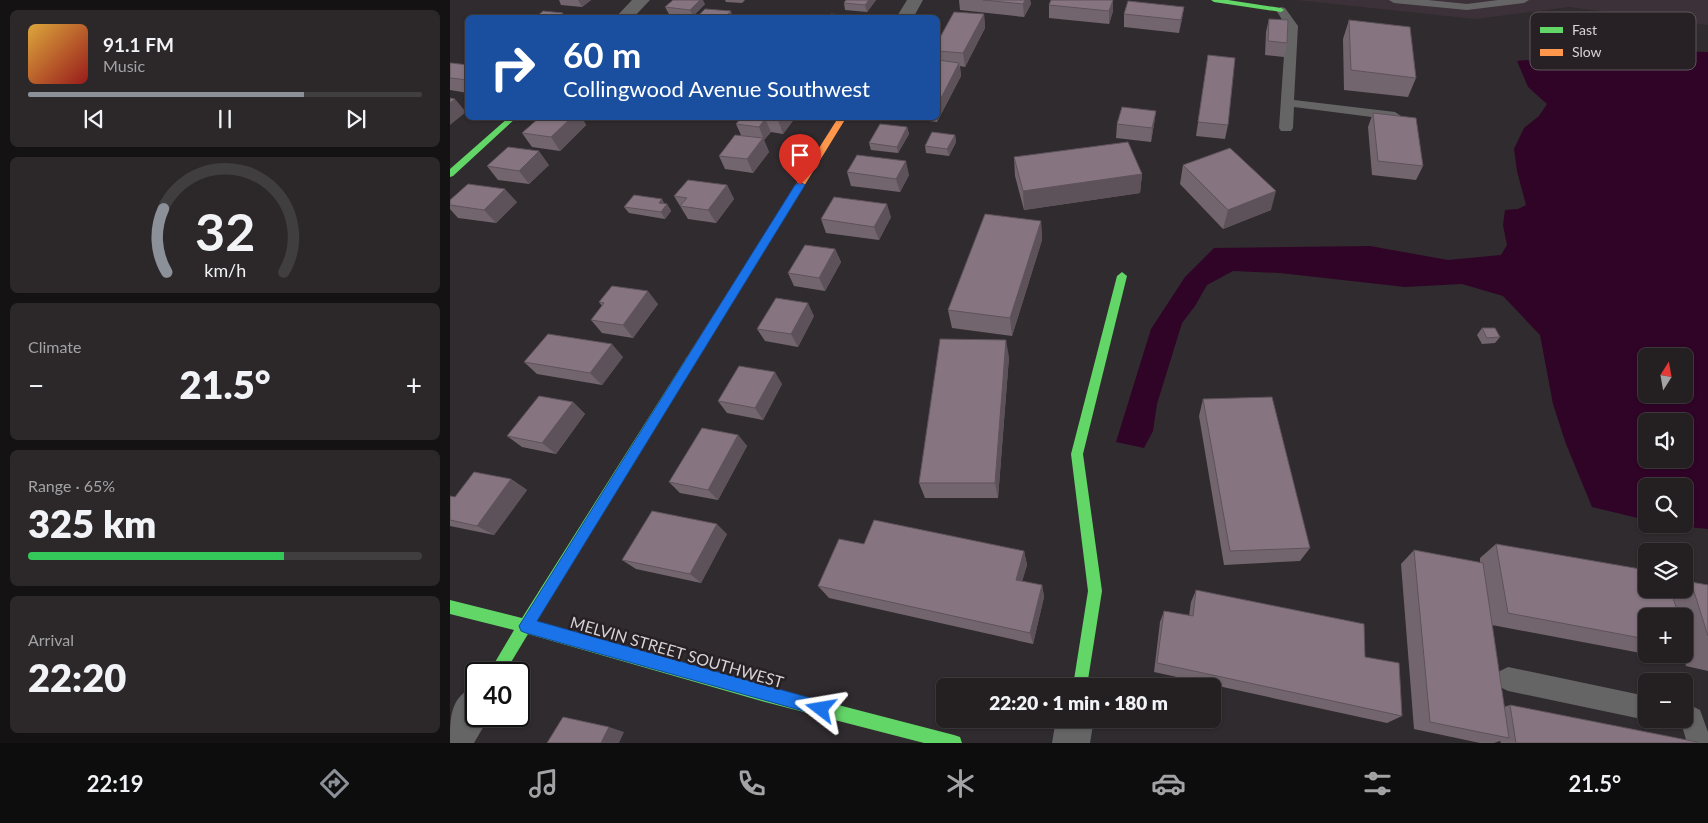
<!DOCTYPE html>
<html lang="en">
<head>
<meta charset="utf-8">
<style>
	body { margin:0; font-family:Lato,sans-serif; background:#2c282a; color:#f1f3f6; height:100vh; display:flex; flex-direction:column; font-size:19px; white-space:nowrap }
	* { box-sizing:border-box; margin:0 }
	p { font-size:16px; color:#a3a3a5 }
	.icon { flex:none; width:28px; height:28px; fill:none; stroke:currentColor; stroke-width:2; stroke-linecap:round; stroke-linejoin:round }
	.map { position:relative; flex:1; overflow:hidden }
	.details { display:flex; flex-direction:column; gap:10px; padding:10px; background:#141213; width:450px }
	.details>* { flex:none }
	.hud { position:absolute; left:15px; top:15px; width:475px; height:105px; border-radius:8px; box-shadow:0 1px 4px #0004,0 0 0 1px #413e40; background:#1a4fa0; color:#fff; overflow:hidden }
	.needle { width:32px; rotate:11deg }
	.buttons { position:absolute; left:1188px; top:348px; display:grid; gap:10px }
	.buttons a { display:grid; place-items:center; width:55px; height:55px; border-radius:8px; background:#242022; box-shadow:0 1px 4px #0004,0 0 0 1px #413e40; font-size:25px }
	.speed { position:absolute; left:15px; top:662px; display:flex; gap:10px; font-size:25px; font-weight:700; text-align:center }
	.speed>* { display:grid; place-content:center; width:65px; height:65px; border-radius:50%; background:#242022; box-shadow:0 1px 4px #0004,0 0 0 1px #413e40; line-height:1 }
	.speed .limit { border:2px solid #111; border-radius:8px; background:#fff; color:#111 }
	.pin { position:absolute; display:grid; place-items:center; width:42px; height:42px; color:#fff; margin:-51px -21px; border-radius:50% 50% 50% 0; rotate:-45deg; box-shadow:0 0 5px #0007 }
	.pin .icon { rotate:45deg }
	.me { position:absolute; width:55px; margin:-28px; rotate:284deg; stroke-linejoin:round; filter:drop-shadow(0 0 4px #0008) }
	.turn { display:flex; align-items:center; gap:18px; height:105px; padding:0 15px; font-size:22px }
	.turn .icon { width:65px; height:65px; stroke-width:2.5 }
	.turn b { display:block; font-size:35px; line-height:42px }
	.big { font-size:38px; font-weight:800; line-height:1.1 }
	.details .card { flex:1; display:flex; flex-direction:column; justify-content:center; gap:8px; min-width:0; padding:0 18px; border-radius:8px; background:#2c282a }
	.details .dial { align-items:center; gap:0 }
	.dial svg { height:130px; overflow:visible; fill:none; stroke:#413e40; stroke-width:7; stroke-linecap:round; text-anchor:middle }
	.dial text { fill:#f1f3f6; stroke:none }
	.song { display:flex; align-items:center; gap:15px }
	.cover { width:60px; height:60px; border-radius:8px; background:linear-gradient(135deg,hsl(40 70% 55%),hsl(0 70% 35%)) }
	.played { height:5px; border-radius:2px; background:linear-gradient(90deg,#8c9099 70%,#413e40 70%) }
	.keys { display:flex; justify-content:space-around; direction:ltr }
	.heat { display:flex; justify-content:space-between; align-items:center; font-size:28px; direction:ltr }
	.charge { height:8px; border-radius:4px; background:linear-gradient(90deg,#34c759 65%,#413e40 0) }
	.trip { position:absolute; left:486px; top:678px; width:285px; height:50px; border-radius:8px; background:#242022; box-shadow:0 1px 4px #0004,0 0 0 1px #413e40; font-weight:800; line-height:50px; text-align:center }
	.tab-bar { display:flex; height:80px; justify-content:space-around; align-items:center; background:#0e0d0e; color:#a3a3a5 }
	.tab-bar .icon { width:35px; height:35px }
	.tab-bar .active { color:#8c9099 }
	.tab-bar b { font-size:22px; color:#f1f3f6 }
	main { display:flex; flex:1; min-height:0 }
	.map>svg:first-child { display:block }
</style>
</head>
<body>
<main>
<section class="details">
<div class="card">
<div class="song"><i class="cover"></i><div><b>91.1 FM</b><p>Music</p></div></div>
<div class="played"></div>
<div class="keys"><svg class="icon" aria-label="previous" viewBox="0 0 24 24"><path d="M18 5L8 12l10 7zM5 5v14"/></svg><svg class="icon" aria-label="pause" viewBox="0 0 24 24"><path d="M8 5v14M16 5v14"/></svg><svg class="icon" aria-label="next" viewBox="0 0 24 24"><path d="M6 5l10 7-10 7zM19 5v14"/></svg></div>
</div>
<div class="card dial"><svg viewBox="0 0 100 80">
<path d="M14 69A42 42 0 1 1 86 69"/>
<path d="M14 69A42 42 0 0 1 12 30" stroke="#8c9099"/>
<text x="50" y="56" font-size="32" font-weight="700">32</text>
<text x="50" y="72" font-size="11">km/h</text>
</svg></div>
<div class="card"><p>Climate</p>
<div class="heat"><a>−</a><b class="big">21.5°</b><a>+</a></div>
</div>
<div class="card"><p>Range · 65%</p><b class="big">325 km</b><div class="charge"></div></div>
<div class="card"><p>Arrival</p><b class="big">22:20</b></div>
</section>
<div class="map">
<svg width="1258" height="743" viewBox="0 0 1258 743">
	<rect width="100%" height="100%" fill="#302b2e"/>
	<!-- built -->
	<path fill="#3c3138" d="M847 0H1258V25L1119 7 1025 19Z"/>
	<!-- water -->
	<path fill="#300427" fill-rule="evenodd" d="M1179 45 1223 51 1258 52V529L1211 524H1234V486H1196V520L1142 507 1116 444 1103 404 1090 335 1053 296 1012 284 955 287 830 273 783 271 757 285 745 306 732 323 707 404 703 431 694 448 666 442 701 329 735 277 764 248 920 246 998 260 1051 255 1057 245 1053 225 1055 210 1068 209 1076 205 1067 171 1064 149 1074 128 1089 116 1097 104 1078 87 1067 61 1077 60 1089 63 1123 58 1142 62 1164 54ZM1196 356H1234V394H1196ZM1234 421V459H1196V421Z"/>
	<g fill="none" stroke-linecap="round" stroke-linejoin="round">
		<!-- lane -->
		<path fill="#666566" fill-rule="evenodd" d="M939 0H978L1017 4 1048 0H1079L1074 3 1017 10 944 3Z
			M831 7 835 8 848 26 844 100 945 112 951 116 950 119 945 120 844 107 843 128 841 131H831L829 128 836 26 826 10Z
			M1058 667 1196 696V719H1199L1196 720 1058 691 1050 687 1046 679 1050 671Z
			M1242 706 1250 710 1258 732V743H1237L1230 719H1234V709Z"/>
		<!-- street -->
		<path fill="#666566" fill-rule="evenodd" d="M182 0H200L183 18H165Z
			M457 0H473L463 18H446Z
			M26 686V716L39 717 24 743H0C0 717 0 696 26 686Z
			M606 719H644L640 743H602Z"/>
		<!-- fast -->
		<path fill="#63d668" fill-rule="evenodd" d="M761 0H778L831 8 834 10 831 12 764 2Z
			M58 118H66L3 176 0 177V169Z
			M672 272 677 276 633 454 652 591 637 686H623L638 591 621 454 667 276Z
			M241 356 245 357 247 360 245 363 86 622 315 686 504 735 510 737 512 743H474L315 702 78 634 54 674H38L64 630 0 614V600L72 618 237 357Z"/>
		<!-- slow -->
		<path fill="#ff974d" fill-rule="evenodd" d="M388 118H396L245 363H237L235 360 237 357Z"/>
	</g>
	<!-- wall -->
	<path fill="#73656e" d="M109 0H141L132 7 111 5Z
		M275 0H295L292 3 276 2Z
		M396 0H426L417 12 395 10 394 3Z
		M509 0H580L581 4 574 17 510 10Z
		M601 0H663V11L659 24 599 18V5Z
		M255 4 243 16 219 14 215 7Z
		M734 7 729 33 674 27V14Z
		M534 14 535 28 515 67 510 66 511 76 487 122 456 118H488V41Z
		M819 19 837 43 834 57 815 55 816 32Z
		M899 20 966 78 958 97 894 90 893 39Z
		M758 55 778 125 775 139 746 136Z
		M0 63 18 65V93L0 90Z
		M706 111 704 124 701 142 666 138 667 124Z
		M923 113 973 166 966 180 922 175 918 127Z
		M89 118H132L136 125 110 151 82 147 72 133Z
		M291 118H345L333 134 321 132 314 140 319 152 303 173 275 169 269 156 291 135 286 124Z
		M457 127 459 134 448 153 421 150 419 143Z
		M505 135 506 142 499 156 476 153 475 146Z
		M564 157 692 174 690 193 574 210 565 176Z
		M99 165 79 184 48 180 37 166Z
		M733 165 821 210 773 229 730 184Z
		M397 172 459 175 450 192 401 186Z
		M277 185 284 199 266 223 238 219 224 196Z
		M0 200 67 202 46 223 8 218 0 209Z
		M215 204H217L221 211 215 219 179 213 174 207Z
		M441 217 429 240 376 233 371 219Z
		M591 221 592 240 562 336 502 328 498 310Z
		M385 249 391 262 375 291 344 286 338 273Z
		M149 302 208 304 183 338 152 333 141 320 152 306Z
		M364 316 348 347 315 341 307 329Z
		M1032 328 1050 337 1045 343 1032 344 1027 335Z
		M173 357 152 385 87 374 74 362Z
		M559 357 548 498H475L469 483Z
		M332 384 313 420 277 413 268 401Z
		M753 399 860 548 850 561 774 565 749 416Z
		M123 402 135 414 106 454 72 447 57 436Z
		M288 435 297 446 268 500 230 493 219 482Z
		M61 479 77 490 44 535 0 526V496L5 497Z
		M277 534 251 583 186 569 172 560Z
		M414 544 574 551 577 565 572 581 592 585 594 597 583 644 379 598 368 586Z
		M1046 544 1221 592 1227 589H1234V586L1241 582 1258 585V671L1236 666 1233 654H1234V616H1196V654L1042 625 1054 707 1060 705 1248 743H1051L1050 741 1044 743H1030L964 729 951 564 964 550 1030 563V558Z
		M746 590 915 657 952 716 937 723 704 672 710 622 714 611 739 616 741 602Z
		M1197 654H1218L1211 656Z"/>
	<!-- shaded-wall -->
	<path fill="#5e525a" d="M128 0H141L132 7Z
		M250 0H253L255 4 243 16 240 10Z
		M419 0H426L417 12 415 5Z
		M575 0H580L581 4 574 17 573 4Z
		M663 0V11L659 24V11Z
		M734 7 732 20 729 33 731 20Z
		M281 11 283 18H275Z
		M113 13 115 18H108Z
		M534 14 535 28 515 67 513 53Z
		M509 63 511 76 487 122V118H488V104Z
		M5 99 16 112 0 125V103Z
		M706 111 704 124 701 142 702 128Z
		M121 118H132L136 125 110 151 101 137Z
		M330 118H345L333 134 328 120Z
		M315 119 321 132 314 140 309 127Z
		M457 127 459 134 448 153 447 147Z
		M505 135 506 142 499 156 497 149Z
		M313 138 319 152 303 173 297 159Z
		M89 151 99 165 79 184 69 171Z
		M456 161 459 175 450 192 446 179Z
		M692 174 690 193 574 210 573 191Z
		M277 185 284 199 266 223 258 210Z
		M55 189 67 202 46 223 34 210Z
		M826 191 821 210 773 229 778 210Z
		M212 199 216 206 217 204 221 211 215 219 211 212 209 203Z
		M437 204 441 217 429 240 424 227Z
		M591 221 592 240 562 336 560 318Z
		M385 249 391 262 375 291 369 278Z
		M198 291 208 304 183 338 173 325Z
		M358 303 364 316 348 347 341 334Z
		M556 340 559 357 548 498 545 483Z
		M162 344 173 357 152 385 140 373Z
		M325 372 332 384 313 420 305 408Z
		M123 402 135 414 106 454 92 443Z
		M288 435 297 446 268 500 258 490Z
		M61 479 77 490 44 535 27 526Z
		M267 524 277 534 251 583 240 574Z
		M574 551 577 565 569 592 566 580Z
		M592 585 594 597 583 644 580 633Z
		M159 727 174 732 169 743H151Z"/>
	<!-- building -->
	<path fill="#867580" stroke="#5e525a" d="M223 0H250L240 10 215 7Z
		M396 0H419L415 5 394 3Z
		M533 0H575L573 4Z
		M601 0H663L659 11 599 5Z
		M678 1 734 7 731 20 674 14Z
		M255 9 281 11 275 18H246Z
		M93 11 113 13 108 18H85Z
		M504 12 534 14 513 53 488 51V41Z
		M381 14 405 16 404 18H378Z
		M819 19 838 20 837 43 818 41Z
		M899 20 960 27 966 78 901 70Z
		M758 55 785 58 778 125 748 122Z
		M488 60 509 63 488 104Z
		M0 63H1L18 65V80L0 78Z
		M0 98 5 99 0 103Z
		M672 107 706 111 702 128 667 124Z
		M923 113 966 118 973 166 928 161Z
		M89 118H121L101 137 72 133Z
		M291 118H330L328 120 315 119 309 127 286 124Z
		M430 124 457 127 447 147 419 143Z
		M482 132 505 135 497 149 475 146Z
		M285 135 313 138 297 159 269 156Z
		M678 142 692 174 573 191 564 157Z
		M58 147 89 151 69 171 37 166Z
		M780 148 826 191 778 210 733 165Z
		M407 155 456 161 446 179 397 172Z
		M238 180 277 185 258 210 230 206 237 198 224 196Z
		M18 184 55 189 34 210 0 205V200Z
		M184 195 212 199 209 203 217 204 211 212 174 207Z
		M384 197 437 204 424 227 371 219Z
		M535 214 591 221 560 318 498 310Z
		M355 245 385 249 369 278 338 273Z
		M162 286 198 291 173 325 141 320 154 303 149 302Z
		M326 298 358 303 341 334 307 329Z
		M1032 328H1045L1050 337 1037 338Z
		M98 334 162 344 140 373 74 362Z
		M490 339 556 340 545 483H469Z
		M289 366 325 372 305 408 268 401Z
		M89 396 123 402 92 443 57 436Z
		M822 397 860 548 780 551 753 399Z
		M252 428 288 435 258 490 219 482Z
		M24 472 61 479 27 526 0 520V496L5 497Z
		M202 511 267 524 240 574 172 560Z
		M424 520 574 551 566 580 592 585 580 633 368 586 389 539 414 544Z
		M1046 544 1196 570V589H1220L1229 616H1196V639L1058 613Z
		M964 550 1033 563 1059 738 980 722Z
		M1241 582 1258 585V636Z
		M746 590 914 624 915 657 949 663 952 716 707 663 714 611 743 616Z
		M1234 633 1238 646H1234Z
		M1060 705 1247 742 1248 743H1066Z
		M113 717 159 727 151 743H97Z"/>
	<!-- route -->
	<path fill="#1a73e8" stroke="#114b97" d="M350 182 355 185 87 621 371 701 377 703 379 709 377 714 371 716 76 633 71 631 69 626 345 185Z"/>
	<g text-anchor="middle" stroke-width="5" stroke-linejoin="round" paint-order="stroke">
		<!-- near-street labels -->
		<g font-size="16" fill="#d7d3d5" stroke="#272125">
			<text transform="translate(227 652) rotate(16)" y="6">MELVIN STREET SOUTHWEST</text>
		</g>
	</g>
	<!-- legend -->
	<rect x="1080" y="12" width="166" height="58" rx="8" fill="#272125" stroke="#5c565a" stroke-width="1"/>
	<rect x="1090" y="27" width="23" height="6" fill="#63d668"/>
	<rect x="1090" y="49" width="23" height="7" fill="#ff974d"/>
	<g font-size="14" fill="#d7d3d5">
		<text x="1122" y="35">Fast</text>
		<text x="1122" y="57">Slow</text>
	</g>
</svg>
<div class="buttons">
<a><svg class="needle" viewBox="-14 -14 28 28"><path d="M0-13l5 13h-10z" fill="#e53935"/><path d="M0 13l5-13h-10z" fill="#a3a3a5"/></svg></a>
<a><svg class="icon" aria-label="sound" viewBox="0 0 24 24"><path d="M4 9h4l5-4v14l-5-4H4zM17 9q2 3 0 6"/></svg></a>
<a><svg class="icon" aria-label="search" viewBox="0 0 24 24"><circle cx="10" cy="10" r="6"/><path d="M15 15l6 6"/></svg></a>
<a><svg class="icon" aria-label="layers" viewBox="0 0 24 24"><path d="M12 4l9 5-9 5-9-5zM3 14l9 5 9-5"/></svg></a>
<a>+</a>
<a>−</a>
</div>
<div class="speed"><div class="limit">40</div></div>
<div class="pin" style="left:350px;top:185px;background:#d93025"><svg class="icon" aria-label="arrive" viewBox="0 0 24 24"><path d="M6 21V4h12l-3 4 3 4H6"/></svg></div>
<svg class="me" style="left:371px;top:709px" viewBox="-20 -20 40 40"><path d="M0-17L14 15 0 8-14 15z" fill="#1a73e8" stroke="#fff" stroke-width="4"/></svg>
<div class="trip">22:20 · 1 min · 180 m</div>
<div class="hud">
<div class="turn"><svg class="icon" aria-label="right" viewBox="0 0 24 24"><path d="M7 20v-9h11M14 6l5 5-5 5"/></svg><div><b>60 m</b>Collingwood Avenue Southwest</div></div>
</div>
</div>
</main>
<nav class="tab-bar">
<b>22:19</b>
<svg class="icon active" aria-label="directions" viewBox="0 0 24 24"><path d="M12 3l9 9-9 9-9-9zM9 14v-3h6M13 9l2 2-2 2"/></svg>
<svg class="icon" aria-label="music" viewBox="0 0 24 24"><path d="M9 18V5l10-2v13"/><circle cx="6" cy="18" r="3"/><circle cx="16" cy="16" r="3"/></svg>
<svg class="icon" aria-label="phone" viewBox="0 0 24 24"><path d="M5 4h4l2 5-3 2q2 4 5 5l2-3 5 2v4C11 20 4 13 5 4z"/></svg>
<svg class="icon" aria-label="climate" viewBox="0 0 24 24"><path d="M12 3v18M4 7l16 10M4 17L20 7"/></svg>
<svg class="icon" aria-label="car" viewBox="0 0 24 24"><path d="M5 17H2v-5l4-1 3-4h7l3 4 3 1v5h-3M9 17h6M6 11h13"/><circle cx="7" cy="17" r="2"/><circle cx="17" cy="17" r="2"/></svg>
<svg class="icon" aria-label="filters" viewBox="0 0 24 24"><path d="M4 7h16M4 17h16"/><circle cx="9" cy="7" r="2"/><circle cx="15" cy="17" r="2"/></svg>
<b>21.5°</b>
</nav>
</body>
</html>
